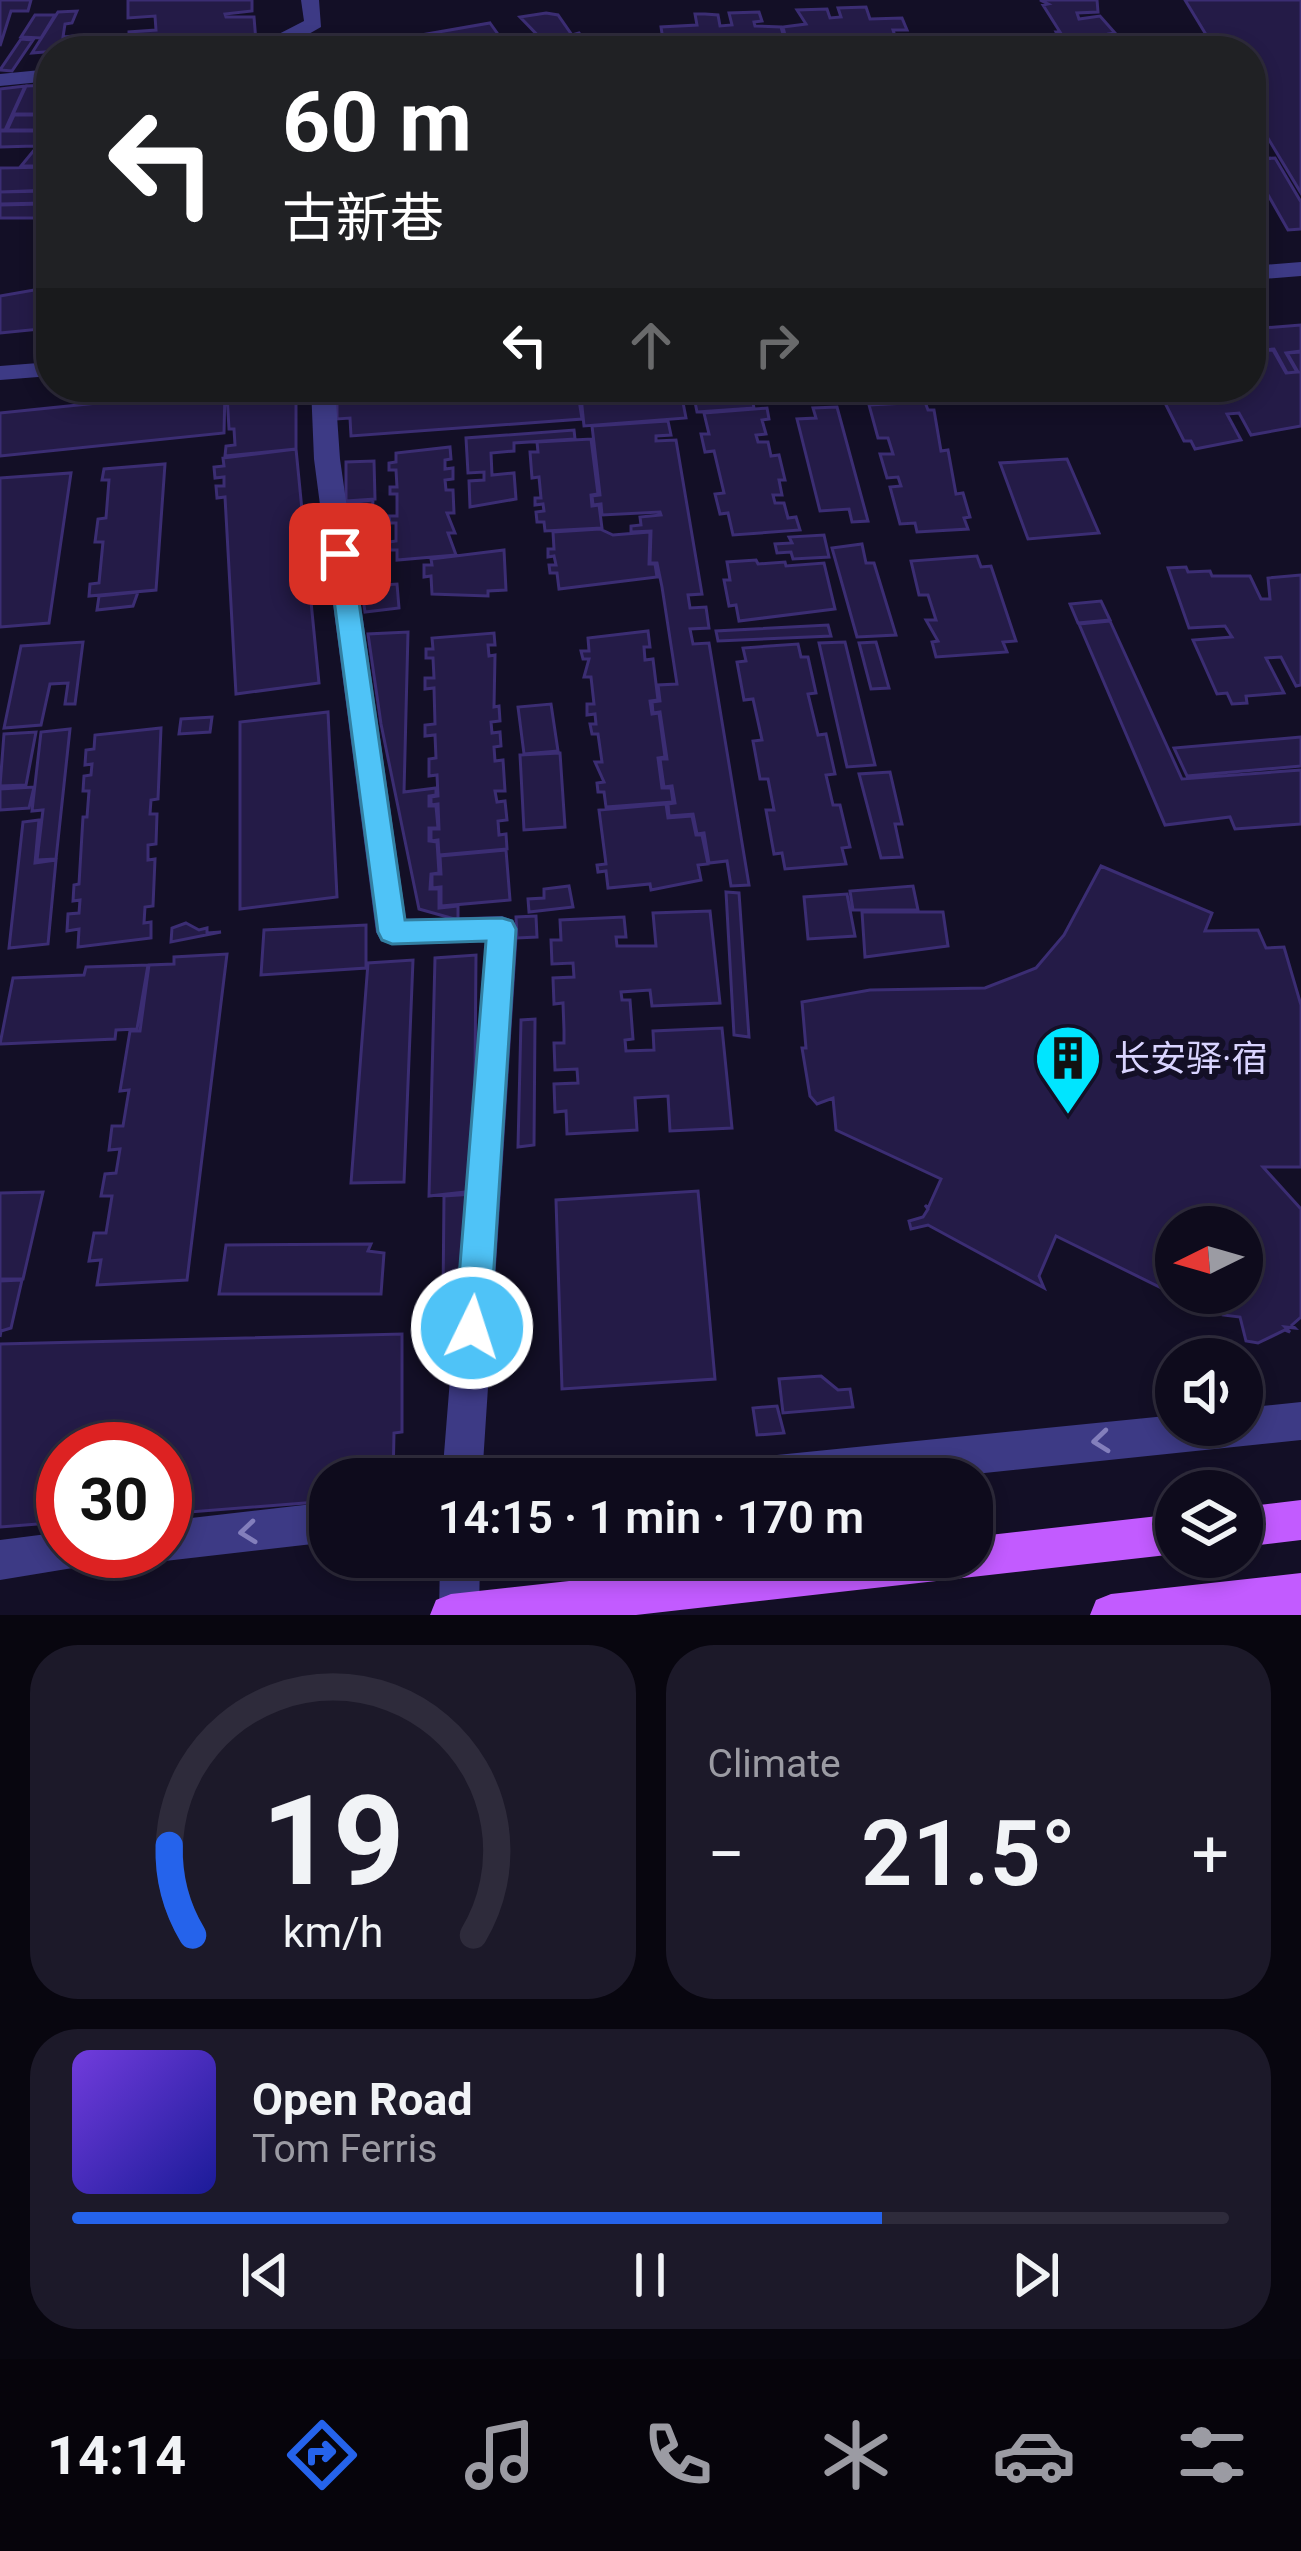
<!DOCTYPE html>
<html lang="en">
<head>
<meta charset="utf-8">
<style>
	body { margin:0; font-family:Roboto,"Noto Sans SC",sans-serif; background:#1c1929; color:#f1f3f6; height:100vh; display:flex; flex-direction:column; font-size:45px; white-space:nowrap }
	* { box-sizing:border-box; margin:0 }
	p { font-size:39px; color:#9b9ba3 }
	.icon { flex:none; width:66px; height:66px; fill:none; stroke:currentColor; stroke-width:2; stroke-linecap:round; stroke-linejoin:round }
	.map { position:relative; height:1615px; overflow:hidden }
	.details { display:flex; flex-direction:column; gap:30px; padding:30px; background:#08060f; flex:1 }
	.details>* { flex:none }
	.guide { position:absolute; left:36px; top:36px; width:1230px; height:366px; border-radius:48px; box-shadow:0 6px 18px #0003,0 0 0 3px #2e2b3b; background:#202124; color:#fff; overflow:hidden }
	.needle { width:78px; rotate:265deg }
	.buttons { position:absolute; left:1155px; top:1206px; display:grid; gap:24px }
	.buttons a { display:grid; place-items:center; width:108px; height:108px; border-radius:50%; background:#0e0b1c; box-shadow:0 6px 18px #0003,0 0 0 3px #2e2b3b; font-size:60px }
	.speed { position:absolute; left:36px; top:1422px; display:flex; gap:24px; font-size:60px; font-weight:700; text-align:center }
	.speed>* { display:grid; place-content:center; width:156px; height:156px; border-radius:50%; background:#0e0b1c; box-shadow:0 6px 18px #0003,0 0 0 3px #2e2b3b; line-height:1 }
	.speed .limit { border:18px solid #d22; background:#fff; color:#111 }
	.pin { position:absolute; display:grid; place-items:center; width:102px; height:102px; color:#fff; margin:-51px; border-radius:24px; box-shadow:0 6px 18px #0006 }
	.me { position:absolute; width:132px; margin:-66px; rotate:4deg; stroke-linejoin:round; filter:drop-shadow(0 0 9px #0008) }
	.turn { display:flex; align-items:center; gap:42px; height:252px; padding:0 48px; font-size:54px }
	.turn .icon { width:156px; height:156px; stroke-width:2.5 }
	.turn b { display:block; font-size:84px; line-height:102px }
	.lanes { display:flex; align-items:center; height:114px; padding:0 48px; background:#0003; justify-content:center; gap:60px; direction:ltr }
	.lanes .off { opacity:.35 }
	.big { font-size:90px; font-weight:600; line-height:1.1 }
	.details .tile { flex:1; display:flex; flex-direction:column; justify-content:center; gap:18px; min-width:0; padding:0 42px; border-radius:48px; background:#1c1929 }
	.details .dial { align-items:center; gap:0 }
	.dial svg { height:312px; overflow:visible; fill:none; stroke:#2e2b3b; stroke-width:7; stroke-linecap:round; text-anchor:middle }
	.dial text { fill:#f1f3f6; stroke:none }
	.song { display:flex; align-items:center; gap:36px }
	.cover { width:144px; height:144px; border-radius:18px; background:linear-gradient(135deg,hsl(260 70% 55%),hsl(240 70% 35%)) }
	.played { height:12px; border-radius:6px; background:linear-gradient(90deg,#2563eb 70%,#2e2b3b 70%) }
	.keys { display:flex; justify-content:space-around; direction:ltr }
	.heat { display:flex; justify-content:space-between; align-items:center; font-size:66px; direction:ltr }
	.details .tiles { flex:1; display:grid; gap:30px; grid-template-columns:1fr 1fr }
	.tile:last-child { grid-column:span 2 }
	.trip { position:absolute; left:309px; top:1458px; width:684px; height:120px; border-radius:48px; background:#0e0b1c; box-shadow:0 6px 18px #0003,0 0 0 3px #2e2b3b; font-weight:600; line-height:120px; text-align:center }
	.dock { display:flex; height:192px; justify-content:space-around; align-items:center; background:#06040b; color:#9b9ba3 }
	.dock .icon { width:84px; height:84px }
	.dock .current { color:#2563eb }
	.dock b { font-size:54px; color:#f1f3f6 }
	.map>svg:first-child { display:block }
</style>
</head>
<body>
<div class="map">
<svg width="1301" height="1615" viewBox="0 0 1301 1615">
	<rect width="100%" height="100%" fill="#130f26"/>
	<!-- building -->
	<path fill="#241b47" stroke="#3b2d73" stroke-width="3" fill-rule="evenodd" d="M0 0H31L28 11H11L0 46Z
		M128 0H252V11L225 14 226 17H254L256 42 197 51 195 37 183 38V51H130L123 41 129 40V32L156 30 155 16 128 18Z
		M1040 0H1097L1098 12 1077 13 1079 19 1100 16 1115 33 1109 34 1112 40 1091 41 1093 46 1115 45 1124 51H1065L1063 47H1068L1061 42 1056 32H1060L1043 5 1048 4Z
		M1185 0H1301V193L1251 110V51H1216Z
		M866 7 870 19 902 18 907 30H893L895 36 909 35 914 48 789 51 783 27 806 24 797 10 827 9 830 18 841 17 838 8Z
		M77 11 72 23 65 24 63 37 74 36 73 44 95 42 93 48 32 53 58 12Z
		M759 12 762 21 754 22 755 26 781 27 788 51H665L664 46 693 45 692 39 663 40 661 27 697 25 695 14H705L718 15 720 26 732 25 729 13Z
		M546 13 558 15 572 35 579 33 588 44 553 51 520 17Z
		M35 15H55L41 38 21 37Z
		M490 23 510 51H438L436 47 441 46 427 34Z
		M410 37 414 51H376L373 42Z
		M21 39 33 40 12 71 0 70Z
		M51 85 43 114H13L26 86Z
		M25 86 5 130H0V89Z
		M14 115H43L38 130H7Z
		M0 131H40L34 146 0 147Z
		M35 149H51V166H21Z
		M1275 158 1301 202V229L1288 230 1251 165V159Z
		M51 167V190L0 192V168Z
		M49 191 44 203 0 204V192Z
		M44 204 41 218H0V205Z
		M51 287V328L0 333V296Z
		M1301 325V351L1286 353 1297 372 1287 373 1274 349 1251 351V329Z
		M1273 350 1286 373 1298 372 1287 353 1301 352V426L1251 435 1239 413 1227 414 1241 440 1195 449 1191 441H1184L1164 401 1196 397 1192 389 1160 391 1158 387H1251V351Z
		M265 387H296V449L225 456 226 446 235 445 234 429H229L227 394Z
		M337 387H577L582 419 351 436 350 418 337 419Z
		M580 387H680L686 418 584 426Z
		M692 387H859L860 390 751 393 754 408 697 412Z
		M225 390 224 433 0 456V413Z
		M925 402 928 410H934L941 451 948 450 956 494 963 493 970 517 964 518 968 529 917 532 915 523 900 524 890 487 901 486 898 477 887 478 880 454H893L888 438H878L869 405Z
		M837 407 868 521 852 522 849 509 820 511 797 419 816 418 813 408Z
		M767 408 769 419 762 420 766 434 756 435 758 442H768L771 456 779 455 785 480H779L782 495H773L775 503H784L788 518 796 517 800 530 733 535 728 513 720 514 715 494 724 493 714 451 705 452 701 434H709L704 413Z
		M668 421 671 435 656 436V441L676 440 702 594 688 595 690 608 706 607 709 628 690 629 693 644 709 643 749 885 731 886 727 861 709 863 704 833 697 834 693 814 669 816 668 804 675 803 672 786 664 787 660 759H667L660 712 653 713 652 702 660 701 658 685 677 684 662 587 657 563H650L651 531 631 532V526L641 525 640 517 661 515 660 512 602 515 601 504 593 505 592 496 600 495 592 426Z
		M574 430 575 439 514 443V451L491 453 492 475 514 473 516 499 470 507 469 481 484 480V472L468 473 466 438Z
		M591 439 598 494 591 495 592 506 599 505 602 528 545 531 544 522H537L536 512 544 511 543 504 535 505V498H541L539 477 532 478 530 452H538L537 442Z
		M450 447 451 459 445 460V469L453 468V479L445 480 446 490H453L454 513H447L455 533H448L456 555 397 560V550H390L389 542 396 541V523H390L389 516H397V494H390V487H397L396 470H389V463L396 462V453Z
		M296 449 319 683 236 694 225 497 217 498 216 486H224V477L215 478 214 467 224 466 223 458Z
		M1067 459 1099 533 1028 539 1000 463Z
		M374 461 375 499 346 501V462Z
		M165 464 156 590 89 596 90 584 99 583 103 542H95L98 519 106 518 109 480H102L104 469Z
		M71 473 49 623 0 627V478Z
		M373 500 369 562 358 563 347 503Z
		M600 529 613 535 650 532 649 564H655L657 577 559 589 557 573H550L549 565H556L554 556 548 557V549H554L553 532Z
		M824 535 829 557 793 559 791 552 777 553 775 544 792 543 789 537Z
		M862 544 866 563H874L896 635 857 637 832 548Z
		M504 550 506 590 488 591V596L432 594 431 576 424 577V565H432L431 559Z
		M977 556 981 567 991 566 1016 641 1003 642 1007 652 936 657 932 642 938 641 926 620H936L928 595H919L911 561Z
		M756 560 758 564 785 562 786 566 824 563 835 609 739 621 736 605 729 606 724 580H730L727 562Z
		M383 561 384 585 397 584 399 608 365 612 358 563Z
		M1186 567 1188 572 1210 571 1212 576H1250L1261 599H1270L1268 578 1301 575V685L1296 686 1281 657 1266 658 1284 693 1246 696 1247 703 1232 704 1227 693 1217 694 1193 640 1232 637 1225 626 1189 628 1168 568Z
		M138 592 133 606 97 610 99 596Z
		M1101 601 1110 620 1078 623 1070 604Z
		M1110 621 1182 779 1301 770V824L1235 829 1230 817 1165 825 1079 624Z
		M828 625 831 636 718 641 716 631Z
		M648 631 650 647H644L645 660 653 659 658 700 650 701 652 714 659 713 665 757 658 758 662 788H671L673 802 606 807 604 792H598L597 783 604 782 595 762H602L598 734H592L590 724H596L595 714 587 715V704H594L591 677H584L589 659H583L581 651H589L588 638Z
		M408 632 404 792 436 788V795L429 796V806H436L438 828H429V841L437 842 439 873 431 874 430 889H439V908L458 906V920L419 909 381 724 368 634Z
		M494 633 495 645H488L489 656 495 655 494 707 499 706 500 721 491 722 492 733 500 732 501 746 494 747 495 761 503 760 505 791H495L497 802 505 801 507 820 498 821 499 835 506 834 507 849 439 855 438 840 431 841V829H439L438 804 431 805V797L438 796 437 775 429 776V759L436 758 435 735 425 736V725L435 724 434 688 425 689V678H434L433 658H426V649H433L432 638Z
		M83 642 75 704H65L68 683 50 684 41 725 4 728 21 646Z
		M845 642 875 765 847 767 819 643Z
		M876 642 889 688 871 689 859 643Z
		M798 644 801 657H808L816 693 808 694 818 735 826 734 835 774 826 775 833 805H840L850 847 842 848 846 864 785 869 782 853 774 854 766 810H774L768 779H760L753 741 762 740 753 699 744 700 737 662 746 661 743 648Z
		M551 704 558 751 524 754 518 707Z
		M328 712 337 897 240 909V722Z
		M212 717 210 732 179 734 181 719Z
		M161 728 158 799 151 800 150 814H157L156 844 148 845V860L155 859 153 906 145 907 144 923 151 922V938L78 947 79 929 67 931 68 914 79 913 80 900 73 901 74 885 79 884 83 817H87L89 791H83L84 776 91 775 92 764 85 765 86 750 94 749 95 735Z
		M70 729 56 859 37 860 43 810 32 811 41 732Z
		M36 732 26 785 0 786 4 734Z
		M1301 737V766L1187 776 1174 748Z
		M560 753 565 827 524 830 520 755Z
		M890 772 902 824H895L902 857 881 858 859 774Z
		M34 787 29 808 0 810V789Z
		M666 804 668 818 692 816 696 835H702L708 864 698 865 701 880 651 890 650 884 608 888 606 871 598 872 597 865 606 864 599 810Z
		M39 820 35 863 56 860 48 944 9 948 23 822Z
		M506 850 510 900 441 906V887L432 888V874H441L440 856Z
		M1101 866 1212 913 1205 931 1258 930 1266 948 1284 947 1301 1005V1167H1263L1301 1209V1317L1292 1325 1295 1328 1285 1327 1290 1332 1285 1330 1258 1343 1246 1341 1240 1317 1223 1315 1220 1295 1200 1307 1056 1236 1039 1276 1044 1288 928 1225 911 1229 909 1221 923 1217 928 1209 925 1205 928 1208 941 1179 836 1130 833 1098 817 1104 810 1096 802 1048H806L802 1002 870 990 985 988 1036 968 1064 935ZM1176 1227H1242V1293H1176Z
		M569 886 573 907 529 912 528 899 544 898V889Z
		M913 886 918 910H853L850 891Z
		M726 892 739 893 749 1037 734 1035Z
		M847 894 855 936 808 939 804 897Z
		M710 911 720 1003 652 1006 650 990 621 992 622 1000H630L633 1039 625 1040 626 1051 654 1050 653 1031 722 1028 732 1128 670 1131 668 1096 635 1098 637 1130 567 1134 566 1111 555 1112 554 1084 578 1083 577 1069 555 1070 554 1043H564V1030L563 1003 554 1004 553 978 574 977 573 963 552 964 551 940H561L560 920 624 917 626 937H616L617 946H656L653 913Z
		M862 912H943L948 946 865 957Z
		M536 916 537 937 517 938 516 917Z
		M186 923 199 930 207 928V933L221 932 171 942 172 928Z
		M366 925V968L261 975 264 930Z
		M227 954 187 1280 97 1285 101 1260 89 1261 94 1233H106L112 1196H101L105 1174 116 1173 120 1149 109 1150 112 1126H123L129 1090 120 1091 130 1031H140L149 965 174 964V957Z
		M476 955 474 1191 429 1196 435 958Z
		M413 960 404 1182 351 1183 368 963Z
		M148 965 137 1029 116 1030 115 1039 0 1044 13 978 84 975 86 967Z
		M535 1019 534 1145 518 1147 521 1020Z
		M698 1191 715 1379 562 1389 556 1200Z
		M43 1192 23 1279H0V1193Z
		M474 1194 469 1299 443 1301 444 1196Z
		M371 1244 368 1251 384 1253 381 1294H219L226 1245Z
		M22 1280 11 1328 1 1331 0 1337V1281Z
		M402 1334V1432L394 1433 393 1479H330V1501L165 1514V1449H63V1522L0 1527V1344Z
		M821 1376 838 1390 850 1389 853 1407 783 1413 779 1379Z
		M777 1406 784 1433 757 1435 753 1408Z"/>
	<g fill="none" stroke-linecap="round" stroke-linejoin="round">
		<!-- minor -->
		<path fill="#3d3a85" fill-rule="evenodd" d="M301 0H319L321 27 279 51H246L304 21Z
			M51 69V81L0 86V74Z
			M311 387H335L340 459 406 919 502 916 513 920 518 929 482 1479H442L485 942 392 945 381 941 376 932 314 459Z
			M1301 1402V1440L927 1479H716L722 1465 736 1459 1176 1415V1425H1242V1408Z
			M330 1502V1542L165 1561 149 1551H165V1521Z
			M63 1532V1551H97L91 1565 0 1580V1540Z
			M440 1557H480L479 1615H439Z"/>
		<!-- tertiary -->
		<path fill="#3d3a85" fill-rule="evenodd" d="M1301 262V276L1251 280V266Z
			M51 362V376L0 380V366Z"/>
		<!-- primary -->
		<path fill="#c25bff" fill-rule="evenodd" d="M1301 1500V1540L1242 1547V1507Z
			M1176 1514V1554L636 1615H430L436 1600 451 1594 787 1557H972V1537Z
			M1301 1573V1615H1090L1096 1600 1111 1594Z"/>
	</g>
	<!-- one-way arrows -->
	<defs><path id="oneway-chevron" d="M-2-3.5L2.5 0L-2 3.5" fill="none" stroke-width="1.6" stroke-linecap="round" stroke-linejoin="round" transform="scale(3)"/></defs>
	<g stroke="#837fbc">
		<use href="#oneway-chevron" transform="translate(1101 1441) rotate(174)"/>
		<use href="#oneway-chevron" transform="translate(248 1532) rotate(174)"/>
	</g>
	<!-- route -->
	<path fill="#4fc3f7" stroke="#337fa1" stroke-width="3" d="M340 545 352 554 405 920 502 918 512 921 516 929 490 1328 485 1339 472 1344 460 1339 455 1328 486 941 392 944 382 940 378 932 328 554Z"/>
	<!-- icons -->
	<defs>
		<g id="building-pin" transform="scale(3.45)"><path d="M0 17L-7.5 6A9.5 9.5 0 1 1 7.5 6Z" fill="#00e5ff" stroke="#130f26"/><path d="M-4-6H4V6H1V3H-1V6H-4ZM-2.5-4.3h1.7v1.8h-1.7ZM.8-4.3h1.7v1.8H.8ZM-2.5-1h1.7V.8h-1.7ZM.8-1h1.7V.8H.8Z" fill="#111"/></g>
	</defs>
	<g fill-rule="evenodd">
		<use href="#building-pin" x="1068" y="1058"/>
	</g>
	<g text-anchor="middle" stroke-width="12" stroke-linejoin="round" paint-order="stroke">
		<!-- poi labels -->
		<g font-size="36" fill="#d9d4ff" stroke="#130f26" text-anchor="start">
			<text x="1114" y="1071">长安驿·宿</text>
		</g>
	</g>
</svg>
<div class="buttons">
<a><svg class="needle" viewBox="-14 -14 28 28"><path d="M0-13l5 13h-10z" fill="#e53935"/><path d="M0 13l5-13h-10z" fill="#9b9ba3"/></svg></a>
<a><svg class="icon" aria-label="sound" viewBox="0 0 24 24"><path d="M4 9h4l5-4v14l-5-4H4zM17 9q2 3 0 6"/></svg></a>
<a><svg class="icon" aria-label="layers" viewBox="0 0 24 24"><path d="M12 4l9 5-9 5-9-5zM3 14l9 5 9-5"/></svg></a>
</div>
<div class="speed"><div class="limit">30</div></div>
<div class="pin" style="left:340px;top:554px;background:#d93025"><svg class="icon" aria-label="arrive" viewBox="0 0 24 24"><path d="M6 21V4h12l-3 4 3 4H6"/></svg></div>
<svg class="me" style="left:472px;top:1328px" viewBox="-20 -20 40 40"><circle r="17" fill="#4fc3f7" stroke="#fff" stroke-width="3"/><path d="M0-11L8 9 0 5-8 9z" fill="#fff"/></svg>
<div class="trip">14:15 · 1 min · 170 m</div>
<div class="guide">
<div class="turn"><svg class="icon" aria-label="left" viewBox="0 0 24 24"><path d="M17 20v-9H6M10 6l-5 5 5 5"/></svg><div><b>60 m</b>古新巷</div></div>
<div class="lanes"><svg class="icon" aria-label="left" viewBox="0 0 24 24"><path d="M17 20v-9H6M10 6l-5 5 5 5"/></svg><svg class="icon off" aria-label="ahead" viewBox="0 0 24 24"><path d="M12 20V5M6 11l6-6 6 6"/></svg><svg class="icon off" aria-label="right" viewBox="0 0 24 24"><path d="M7 20v-9h11M14 6l5 5-5 5"/></svg></div>
</div>
</div>
<section class="details">
<div class="tiles">
<div class="tile dial"><svg viewBox="0 0 100 80">
<path d="M14 69A42 42 0 1 1 86 69"/>
<path d="M14 69A42 42 0 0 1 8 46" stroke="#2563eb"/>
<text x="50" y="56" font-size="32" font-weight="700">19</text>
<text x="50" y="72" font-size="11">km/h</text>
</svg></div>
<div class="tile"><p>Climate</p>
<div class="heat"><a>−</a><b class="big">21.5°</b><a>+</a></div>
</div>
<div class="tile">
<div class="song"><i class="cover"></i><div><b>Open Road</b><p>Tom Ferris</p></div></div>
<div class="played"></div>
<div class="keys"><svg class="icon" aria-label="previous" viewBox="0 0 24 24"><path d="M18 5L8 12l10 7zM5 5v14"/></svg><svg class="icon" aria-label="pause" viewBox="0 0 24 24"><path d="M8 5v14M16 5v14"/></svg><svg class="icon" aria-label="next" viewBox="0 0 24 24"><path d="M6 5l10 7-10 7zM19 5v14"/></svg></div>
</div>
</div>
</section>
<nav class="dock">
<b>14:14</b>
<svg class="icon current" aria-label="directions" viewBox="0 0 24 24"><path d="M12 3l9 9-9 9-9-9zM9 14v-3h6M13 9l2 2-2 2"/></svg>
<svg class="icon" aria-label="music" viewBox="0 0 24 24"><path d="M9 18V5l10-2v13"/><circle cx="6" cy="18" r="3"/><circle cx="16" cy="16" r="3"/></svg>
<svg class="icon" aria-label="phone" viewBox="0 0 24 24"><path d="M5 4h4l2 5-3 2q2 4 5 5l2-3 5 2v4C11 20 4 13 5 4z"/></svg>
<svg class="icon" aria-label="climate" viewBox="0 0 24 24"><path d="M12 3v18M4 7l16 10M4 17L20 7"/></svg>
<svg class="icon" aria-label="car" viewBox="0 0 24 24"><path d="M5 17H2v-5l4-1 3-4h7l3 4 3 1v5h-3M9 17h6M6 11h13"/><circle cx="7" cy="17" r="2"/><circle cx="17" cy="17" r="2"/></svg>
<svg class="icon" aria-label="filters" viewBox="0 0 24 24"><path d="M4 7h16M4 17h16"/><circle cx="9" cy="7" r="2"/><circle cx="15" cy="17" r="2"/></svg>
</nav>
</body>
</html>
